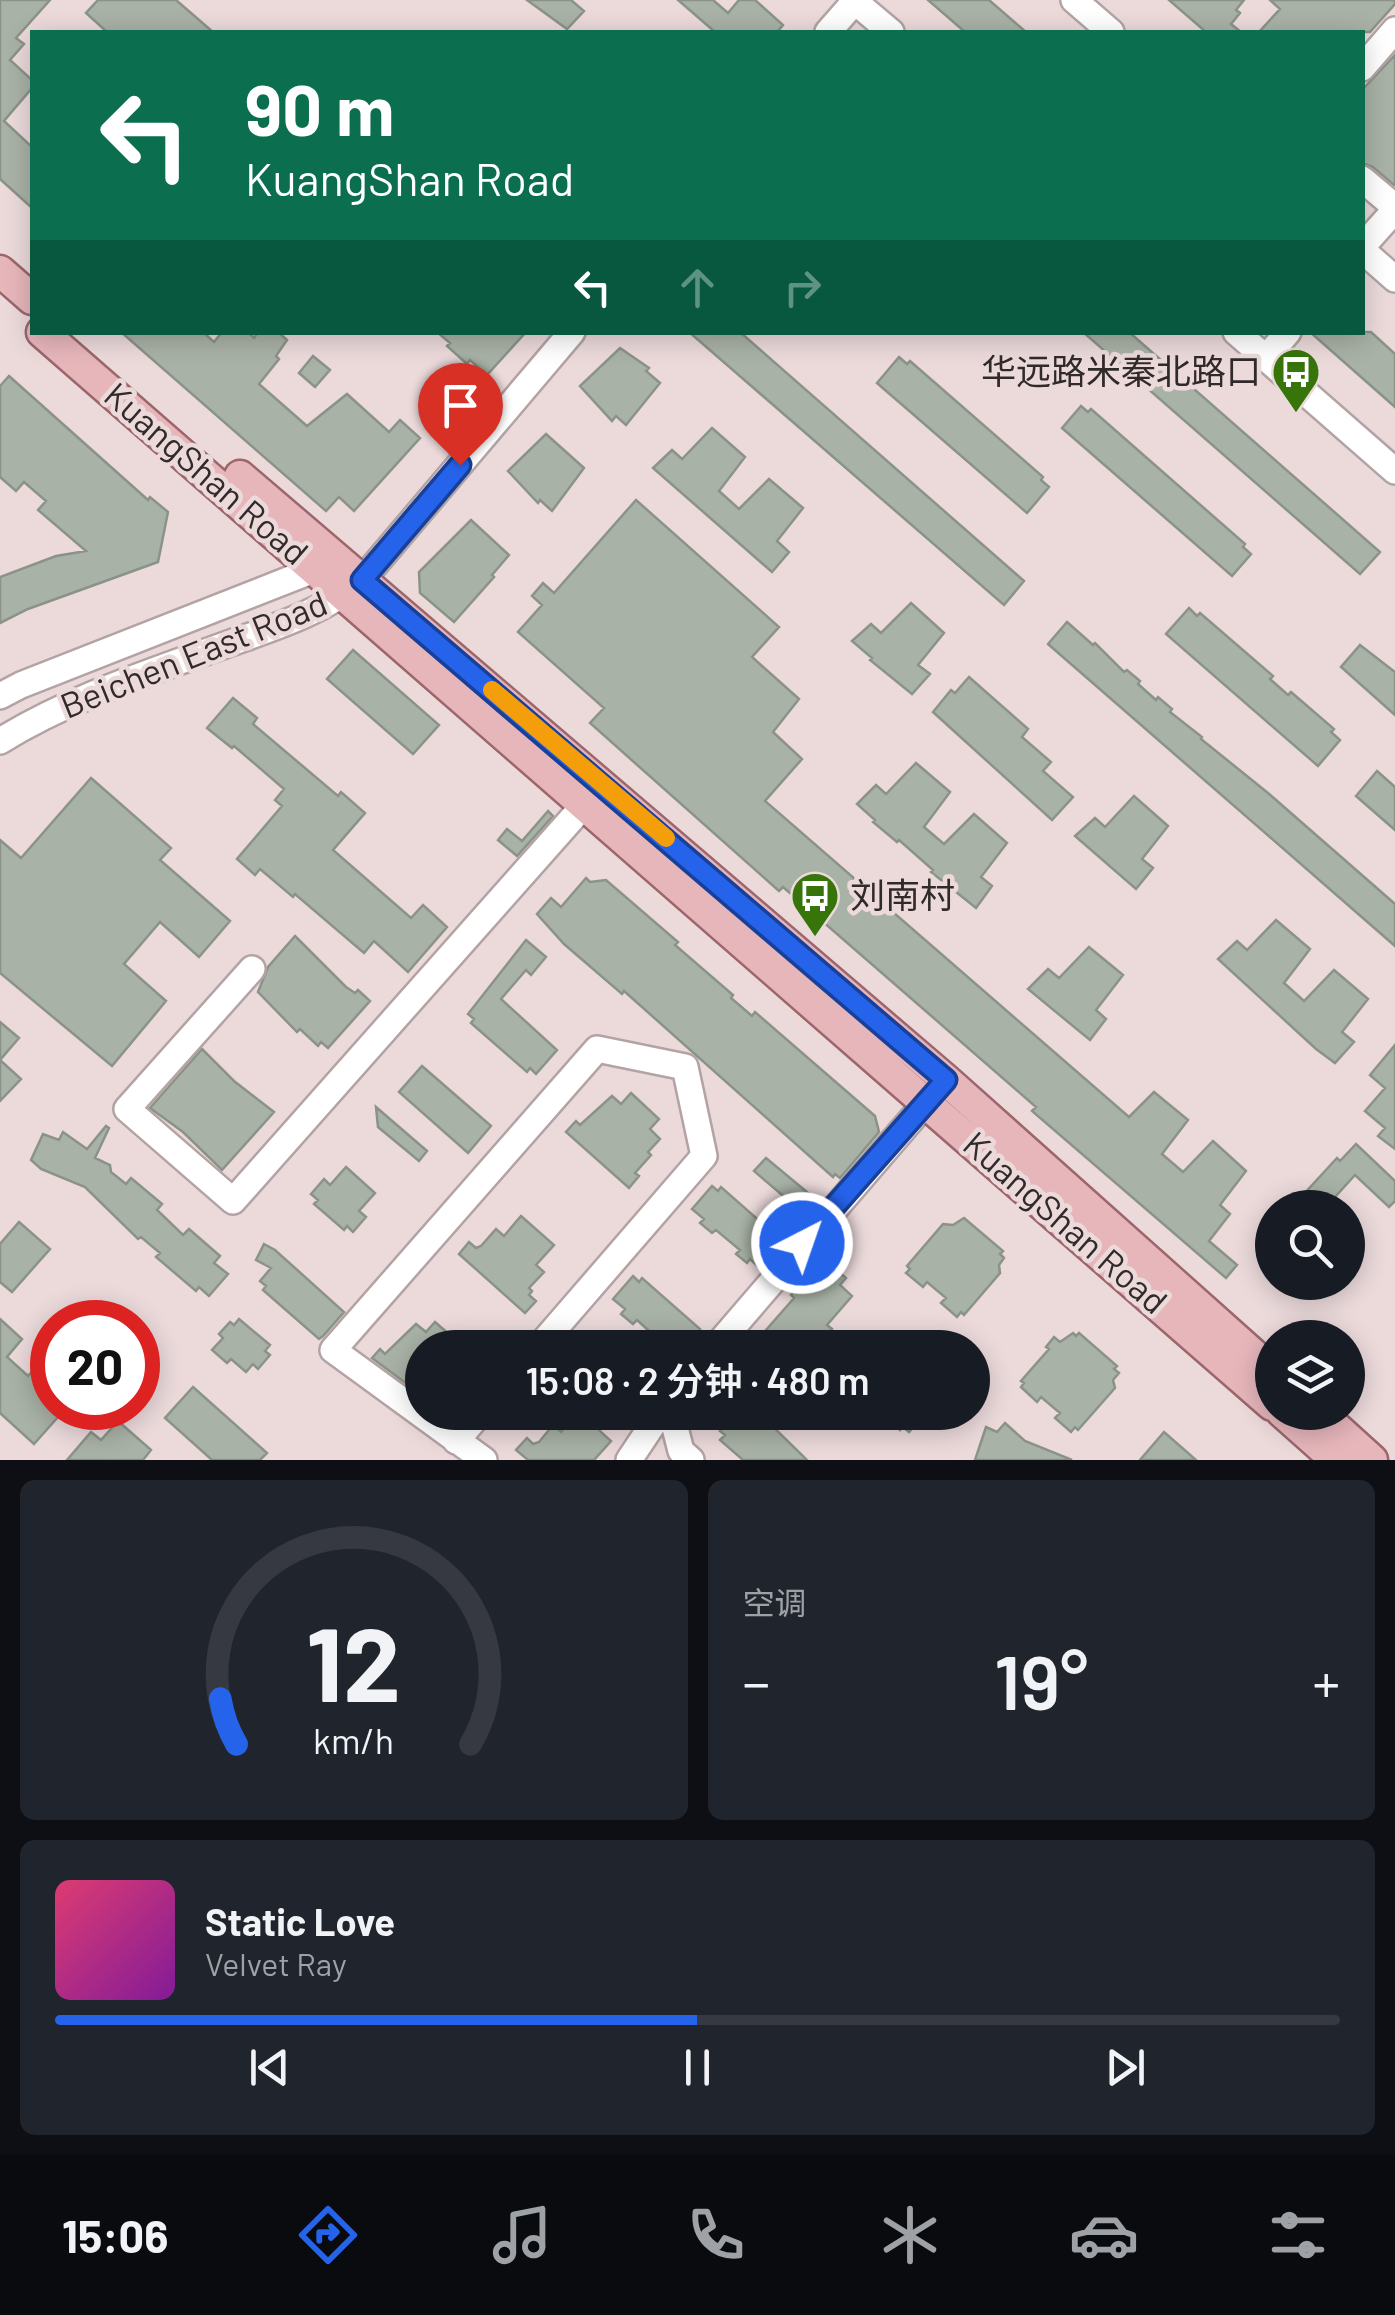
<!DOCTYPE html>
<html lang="zh">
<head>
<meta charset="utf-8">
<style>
	body { margin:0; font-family:Barlow,"Noto Sans SC",sans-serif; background:#20242c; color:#f1f3f6; height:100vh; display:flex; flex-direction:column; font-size:38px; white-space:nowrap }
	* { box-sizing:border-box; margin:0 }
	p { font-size:32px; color:#9ea1a6 }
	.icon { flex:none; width:55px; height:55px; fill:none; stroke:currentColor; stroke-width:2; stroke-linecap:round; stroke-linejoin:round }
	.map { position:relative; height:1460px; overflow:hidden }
	.details { display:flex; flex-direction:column; gap:20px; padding:20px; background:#0d0f14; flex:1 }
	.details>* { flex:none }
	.guide { position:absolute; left:30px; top:30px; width:1335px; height:305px; border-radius:0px; box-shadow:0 5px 25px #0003; background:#0b6e4f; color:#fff; overflow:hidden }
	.fabs { position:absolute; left:1255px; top:1190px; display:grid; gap:20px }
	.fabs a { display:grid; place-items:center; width:110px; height:110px; border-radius:50%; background:#171b24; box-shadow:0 5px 25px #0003; font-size:50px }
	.speed { position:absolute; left:30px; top:1300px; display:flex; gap:20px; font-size:50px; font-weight:700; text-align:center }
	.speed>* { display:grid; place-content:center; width:130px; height:130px; border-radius:50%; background:#171b24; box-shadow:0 5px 25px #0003; line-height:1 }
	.speed .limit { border:15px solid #d22; background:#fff; color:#111 }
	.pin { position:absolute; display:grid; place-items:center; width:85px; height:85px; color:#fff; margin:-102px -42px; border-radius:50% 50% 50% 0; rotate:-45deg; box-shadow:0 0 10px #0007 }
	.pin .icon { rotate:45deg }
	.me { position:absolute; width:110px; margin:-55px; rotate:41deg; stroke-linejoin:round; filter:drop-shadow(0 0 8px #0008) }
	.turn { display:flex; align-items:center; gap:35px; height:210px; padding:0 50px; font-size:45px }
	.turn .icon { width:130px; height:130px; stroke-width:2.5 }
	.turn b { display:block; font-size:70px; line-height:85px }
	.lanes { display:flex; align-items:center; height:95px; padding:0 50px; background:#0003; justify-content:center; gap:50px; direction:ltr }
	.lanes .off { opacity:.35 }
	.big { font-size:75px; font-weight:600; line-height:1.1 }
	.details .tile { flex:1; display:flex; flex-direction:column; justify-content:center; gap:15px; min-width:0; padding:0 35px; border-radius:15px; background:#20242c }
	.details .dial { align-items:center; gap:0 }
	.dial svg { height:260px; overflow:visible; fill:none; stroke:#363941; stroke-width:7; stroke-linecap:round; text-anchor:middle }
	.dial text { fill:#f1f3f6; stroke:none }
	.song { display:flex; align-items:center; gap:30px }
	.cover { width:120px; height:120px; border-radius:15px; background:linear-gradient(135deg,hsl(340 70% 55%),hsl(290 70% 35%)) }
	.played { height:10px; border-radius:5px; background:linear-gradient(90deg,#2563eb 50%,#363941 50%) }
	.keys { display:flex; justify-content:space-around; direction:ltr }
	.heat { display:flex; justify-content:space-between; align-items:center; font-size:55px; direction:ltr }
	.details .tiles { flex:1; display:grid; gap:20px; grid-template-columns:1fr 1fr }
	.tile:last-child { grid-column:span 2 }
	.trip { position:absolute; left:405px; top:1330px; width:585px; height:100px; border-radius:50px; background:#171b24; box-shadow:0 5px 25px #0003; font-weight:600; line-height:100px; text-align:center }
	.tab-bar { display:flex; height:160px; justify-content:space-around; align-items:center; background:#090b0e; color:#9ea1a6 }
	.tab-bar .icon { width:70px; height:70px }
	.tab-bar .selected { color:#2563eb }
	.tab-bar b { font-size:45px; color:#f1f3f6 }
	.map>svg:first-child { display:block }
</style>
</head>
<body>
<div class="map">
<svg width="1395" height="1460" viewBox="0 0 1395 1460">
	<rect width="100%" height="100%" fill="#ecdadb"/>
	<!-- building -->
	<path fill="#a9b2a6" stroke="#8b9388" stroke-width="2.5" d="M0 0H50L16 38 24 44 10 60 32 80V88L4 121 32 147V208L0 179Z
		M98 0H176L213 32H107L86 13Z
		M527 0H571L584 11 567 29Z
		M678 0H713L728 13 739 0H755L783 25 777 32H715Z
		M928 0H989L1026 32H965Z
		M1169 0H1244L1236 10 1240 13 1231 24 1241 32H1206Z
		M1270 0H1395V4L1370 32H1259L1280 9Z
		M1395 55V184L1394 185 1373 167 1362 163V90Z
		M121 332H203L214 342 222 332H248L254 338 258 332H278L287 340 276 356 279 359 259 384 307 426 347 394 389 432 400 420 420 438 354 511 339 497 326 511Z
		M437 332H526L487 375 470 360 467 364 447 346 450 343Z
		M689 332H740L1024 581 1004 605Z
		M1083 332H1129L1380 552 1360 574Z
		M1310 332H1371L1395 354V407Z
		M620 348 649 368 646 371 660 383 626 425 616 416 612 421 580 386Z
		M313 356 330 370 315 387 299 373Z
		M899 357 907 364 910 361 1043 477 1041 480 1049 487 1027 513 877 383Z
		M9 376 148 500 150 497 168 512 158 562 28 609 0 623V577L56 556 86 551 38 510 46 501 24 482 16 491 0 477V386Z
		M1081 406 1088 412 1091 409 1245 544 1243 547 1251 554 1232 576 1062 428Z
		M712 428 745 457 719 491 739 509 769 479 803 508 777 541 789 552 772 572 653 468 672 450 682 459Z
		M546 434 584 468 552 511 540 500 538 503 508 471Z
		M636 500 779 627 752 657 799 699 773 732 802 759 765 801 1129 1117 1154 1092 1188 1120 1162 1154 1183 1172 1213 1141 1246 1171 1220 1205 1230 1214 1209 1241 1237 1265 1226 1278 1032 1111 1036 1107 783 887 779 891 590 723 604 708 518 632 542 605 532 596 543 583 554 593Z
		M471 520 509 555 492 575 494 577 454 622 420 593 419 572Z
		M911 603 944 633 918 665 930 674 912 694 870 660 872 658 852 641 871 624 881 633Z
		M1189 608 1197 616 1200 613 1273 676 1270 679 1288 695 1291 692 1334 729 1331 732 1340 740 1318 766 1166 634Z
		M1067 622 1093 645 1095 643 1124 672 1127 670 1140 681 1138 684 1156 700 1158 697 1172 709 1170 712 1202 737 1201 739 1268 793 1395 904V946L1048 644Z
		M1360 645 1395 672V715L1341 667Z
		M353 650 439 725 413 754 327 679Z
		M969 677 1028 729 1022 737 1051 762 1043 771 1073 797 1052 820 933 712 951 690 955 693Z
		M233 698 257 718 253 724 338 796 341 792 365 813 333 850 411 918 423 905 447 927 408 972 374 941 364 953 295 894 293 897 260 869 255 875 237 859 282 806 275 800 284 789 234 746 232 748 207 728Z
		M916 763 950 792 924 827 944 844 974 814 1007 843 981 877 992 886 976 908 931 872 933 870 899 840 897 842 873 822 875 820 857 804 876 785 886 794Z
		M1377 771 1395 787V830L1356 796Z
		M91 778 171 848 160 860 230 921 199 957 160 922 124 964 166 1001 112 1066 0 973V840L21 858Z
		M1134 796 1168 826 1142 859 1153 868 1136 889 1075 836 1095 818 1105 827Z
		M548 811 553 816 517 856 498 840 507 829 522 841Z
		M586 878 590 882 606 880 678 942 675 945 733 995 731 998 752 1016 755 1012 875 1116 879 1132 840 1178 835 1174 833 1177 624 991 622 994 564 944 537 914 551 898 561 907Z
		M1276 920 1310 949 1284 983 1304 1001 1334 970 1368 999 1342 1032 1354 1042 1335 1063 1316 1049 1218 959 1237 941 1247 950Z
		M295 936 346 987 355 993 358 990 370 1001 328 1048 321 1042 318 1046 300 1029 297 1032 258 992 268 967Z
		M526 940 546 957 531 975 526 970 501 999 557 1050 536 1074 530 1068 527 1072 471 1023 474 1019 468 1014Z
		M1089 947 1123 975 1096 1010 1106 1019 1090 1040 1028 989 1048 969 1059 978Z
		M0 1022 19 1038 0 1060Z
		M1395 1045V1149L1378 1136 1385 1128 1365 1111 1385 1088 1370 1075Z
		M202 1049 234 1081 274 1112 222 1170 183 1132 150 1108Z
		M0 1060 21 1079 0 1101Z
		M422 1066 491 1126 468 1153 399 1092Z
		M631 1093 659 1119 650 1129 660 1139 648 1152 651 1155 635 1173 639 1176 629 1188 566 1132 576 1121 580 1125 612 1096 621 1104Z
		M376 1107 427 1151 419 1161 378 1127Z
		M106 1126 109 1128 95 1158 110 1165 111 1172 126 1184 131 1178 162 1204 157 1210 183 1235 189 1229 220 1256 214 1263 228 1274 209 1296 199 1287 196 1291 156 1257 160 1253 141 1237 138 1239 85 1187 41 1169 31 1160 43 1134 59 1140 63 1132 87 1149Z
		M1356 1144 1395 1181V1201L1389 1207 1355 1175 1325 1208H1291L1337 1158 1340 1161Z
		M766 1158 814 1198 802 1212 754 1171Z
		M346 1167 375 1193 359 1211 366 1217 353 1232 347 1226 344 1230 314 1204 318 1200 311 1194 324 1179 330 1185Z
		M712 1186 718 1191 721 1187 779 1238 776 1241 782 1246 761 1269 750 1259 747 1263 736 1254 740 1250 716 1230 712 1233 700 1223 704 1219 692 1209Z
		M521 1216 554 1245 536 1265 544 1272 529 1288 532 1291 529 1295 536 1301 525 1313 459 1254 469 1242 476 1248 481 1246 496 1229 504 1236Z
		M964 1218 1003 1251 1000 1254 1004 1258 999 1265 1000 1273 964 1315 961 1312 957 1317 941 1303 946 1298 927 1282 923 1287 906 1273 910 1269 907 1266 943 1224 953 1225Z
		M19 1222 50 1249 12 1292 0 1282V1244Z
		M264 1244 275 1250 344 1312 323 1336 319 1339 263 1290 266 1286 260 1281 271 1268 256 1260Z
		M827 1261 846 1278 840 1285 852 1296 827 1325 832 1329 816 1348H768L776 1338 766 1330 794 1298 791 1295 810 1273 813 1276Z
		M633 1276 639 1282 642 1278 700 1329 697 1332 703 1337 695 1348H655L660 1341 637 1320 633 1324 621 1314 625 1309 613 1299Z
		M0 1319 22 1339 7 1357 28 1376 44 1358 52 1365V1408H66L34 1444 0 1413Z
		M239 1319 270 1345 265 1351 270 1355 258 1369 253 1364 246 1372 231 1359 227 1363 212 1350 223 1338 219 1334 230 1322 234 1325Z
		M435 1322 465 1348H422V1395L372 1358 380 1349 385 1354 416 1324 426 1332Z
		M1073 1333 1076 1336 1079 1333 1117 1366 1114 1369 1119 1373 1113 1380 1115 1388 1078 1430 1075 1427 1071 1432 1055 1418 1060 1413 1041 1397 1037 1402 1021 1387 1024 1383 1021 1381 1049 1349 1046 1347 1054 1337 1060 1342Z
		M193 1387 267 1453 260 1460H212L165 1418Z
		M579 1412 611 1441 594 1460H528L516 1450 527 1438 533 1444 539 1442 553 1425 561 1432Z
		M710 1412H758L807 1460H743L720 1440 725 1435 720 1431 725 1425Z
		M879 1412H914L921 1419 909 1432 902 1426 900 1430Z
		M118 1421 151 1450 143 1460H67L91 1432 101 1440Z
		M1005 1423 1025 1441 1072 1460H975L986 1427 997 1432Z
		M1164 1432 1196 1460H1140Z"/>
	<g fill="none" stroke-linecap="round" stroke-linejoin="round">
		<!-- minor casing -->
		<g stroke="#b4a3a4" stroke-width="30">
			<path id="minor" d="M853 0 891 32
				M1074 0 1111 32
				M828 32 856 0
				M1362 68 1395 30
				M1362 179 1395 207
				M1362 247 1395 210
				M1362 250 1395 279
				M1236 332 1395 471
				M1266 358 1288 332
				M0 696 21 685 316 569 328 572
				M0 741C70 698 148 673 225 645 272 628 322 613 362 580L572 332
				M252 969 127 1109 233 1201 585 804
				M715 1348 936 1091
				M675 1412 672 1416 681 1451 691 1460
				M456 1441 481 1412
				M484 1460 333 1350 597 1049 685 1067 704 1156 538 1348
				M629 1460 661 1412"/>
		</g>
		<!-- major casing -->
		<g stroke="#9c666b" stroke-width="35">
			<path id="major" d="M0 271 32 299
				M42 332 1272 1405
				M240 476 946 1080 1272 1371
				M1282 1412 1336 1460
				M1319 1412 1372 1460"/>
		</g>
		<!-- minor -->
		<use href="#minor" stroke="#fff" stroke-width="25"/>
		<!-- major -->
		<use href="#major" stroke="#e6b6bb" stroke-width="30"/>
	</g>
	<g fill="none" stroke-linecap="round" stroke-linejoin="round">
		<!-- route casing -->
		<g stroke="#184099" stroke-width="25">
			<path id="route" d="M460 465 362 580 946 1080 802 1243"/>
		</g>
		<!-- route -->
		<use href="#route" stroke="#2563eb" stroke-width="18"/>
		<!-- slow -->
		<path stroke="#f59e0b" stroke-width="18" d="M492 690 666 838"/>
	</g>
	<!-- icons -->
	<defs>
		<g id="bus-pin" transform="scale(2.5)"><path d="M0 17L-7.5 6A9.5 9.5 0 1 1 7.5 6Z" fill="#37740a" stroke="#ecdadb"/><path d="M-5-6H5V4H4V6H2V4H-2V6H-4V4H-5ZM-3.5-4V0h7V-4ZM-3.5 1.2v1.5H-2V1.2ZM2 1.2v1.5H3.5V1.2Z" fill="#fff"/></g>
	</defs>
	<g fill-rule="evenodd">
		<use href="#bus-pin" x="1296" y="372"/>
		<use href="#bus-pin" x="815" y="896"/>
	</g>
	<g text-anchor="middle" stroke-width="9" stroke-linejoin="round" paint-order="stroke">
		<!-- poi labels -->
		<g font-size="35" fill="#312a2b" stroke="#ecdadb" text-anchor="end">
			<text x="1261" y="384">华远路米秦北路口</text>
			<text x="850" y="908" text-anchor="start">刘南村</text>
		</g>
		<!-- street labels -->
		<g font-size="35" fill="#312a2b" stroke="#ecdadb">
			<text transform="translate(206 474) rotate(41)" y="12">KuangShan Road</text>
			<text transform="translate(194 655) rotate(-22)" y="12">Beichen East Road</text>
			<text transform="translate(1065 1223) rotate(41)" y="12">KuangShan Road</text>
		</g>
	</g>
</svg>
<div class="fabs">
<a><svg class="icon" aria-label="search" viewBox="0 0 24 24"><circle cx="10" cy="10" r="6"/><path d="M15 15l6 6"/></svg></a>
<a><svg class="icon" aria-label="layers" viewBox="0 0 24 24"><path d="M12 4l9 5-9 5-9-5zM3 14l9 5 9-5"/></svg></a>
</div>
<div class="speed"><div class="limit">20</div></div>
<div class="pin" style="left:460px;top:465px;background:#d93025"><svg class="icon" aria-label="arrive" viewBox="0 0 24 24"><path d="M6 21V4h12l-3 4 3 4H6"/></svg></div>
<svg class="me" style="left:802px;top:1243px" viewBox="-20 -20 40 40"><circle r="17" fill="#2563eb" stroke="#fff" stroke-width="3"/><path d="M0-11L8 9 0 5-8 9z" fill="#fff"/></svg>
<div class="trip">15:08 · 2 分钟 · 480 m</div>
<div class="guide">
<div class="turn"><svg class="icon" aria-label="left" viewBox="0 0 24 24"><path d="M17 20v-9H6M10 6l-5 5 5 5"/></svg><div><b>90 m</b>KuangShan Road</div></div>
<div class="lanes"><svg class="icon" aria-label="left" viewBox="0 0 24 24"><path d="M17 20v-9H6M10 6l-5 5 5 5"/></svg><svg class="icon off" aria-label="ahead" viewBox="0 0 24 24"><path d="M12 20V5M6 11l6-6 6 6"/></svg><svg class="icon off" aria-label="right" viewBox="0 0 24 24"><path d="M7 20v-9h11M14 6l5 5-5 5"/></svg></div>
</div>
</div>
<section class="details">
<div class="tiles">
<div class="tile dial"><svg viewBox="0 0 100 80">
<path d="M14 69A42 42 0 1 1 86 69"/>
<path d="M14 69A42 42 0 0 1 9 55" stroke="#2563eb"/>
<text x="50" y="56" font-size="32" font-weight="700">12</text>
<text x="50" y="72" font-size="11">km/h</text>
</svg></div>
<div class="tile"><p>空调</p>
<div class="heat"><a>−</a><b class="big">19°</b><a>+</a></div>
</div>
<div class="tile">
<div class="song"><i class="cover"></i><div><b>Static Love</b><p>Velvet Ray</p></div></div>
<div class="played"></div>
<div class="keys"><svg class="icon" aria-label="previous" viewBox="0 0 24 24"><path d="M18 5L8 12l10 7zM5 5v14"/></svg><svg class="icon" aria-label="pause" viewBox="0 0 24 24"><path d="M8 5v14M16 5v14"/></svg><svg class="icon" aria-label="next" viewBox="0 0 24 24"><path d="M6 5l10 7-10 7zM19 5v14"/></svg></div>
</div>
</div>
</section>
<nav class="tab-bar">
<b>15:06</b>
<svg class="icon selected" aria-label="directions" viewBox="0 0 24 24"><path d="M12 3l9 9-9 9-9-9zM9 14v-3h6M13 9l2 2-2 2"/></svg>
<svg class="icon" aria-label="music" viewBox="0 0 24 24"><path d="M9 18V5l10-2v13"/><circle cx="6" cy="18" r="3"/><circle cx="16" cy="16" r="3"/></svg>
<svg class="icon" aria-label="phone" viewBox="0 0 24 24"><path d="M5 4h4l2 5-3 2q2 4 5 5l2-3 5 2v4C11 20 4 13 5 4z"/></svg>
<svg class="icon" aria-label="climate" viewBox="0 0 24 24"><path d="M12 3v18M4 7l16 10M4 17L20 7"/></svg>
<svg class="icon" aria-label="car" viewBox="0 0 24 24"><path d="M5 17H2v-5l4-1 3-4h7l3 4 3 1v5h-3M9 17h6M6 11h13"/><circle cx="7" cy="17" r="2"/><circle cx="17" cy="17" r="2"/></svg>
<svg class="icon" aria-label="filters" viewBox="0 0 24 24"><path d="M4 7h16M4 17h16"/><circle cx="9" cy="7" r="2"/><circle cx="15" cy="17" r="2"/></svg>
</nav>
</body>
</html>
